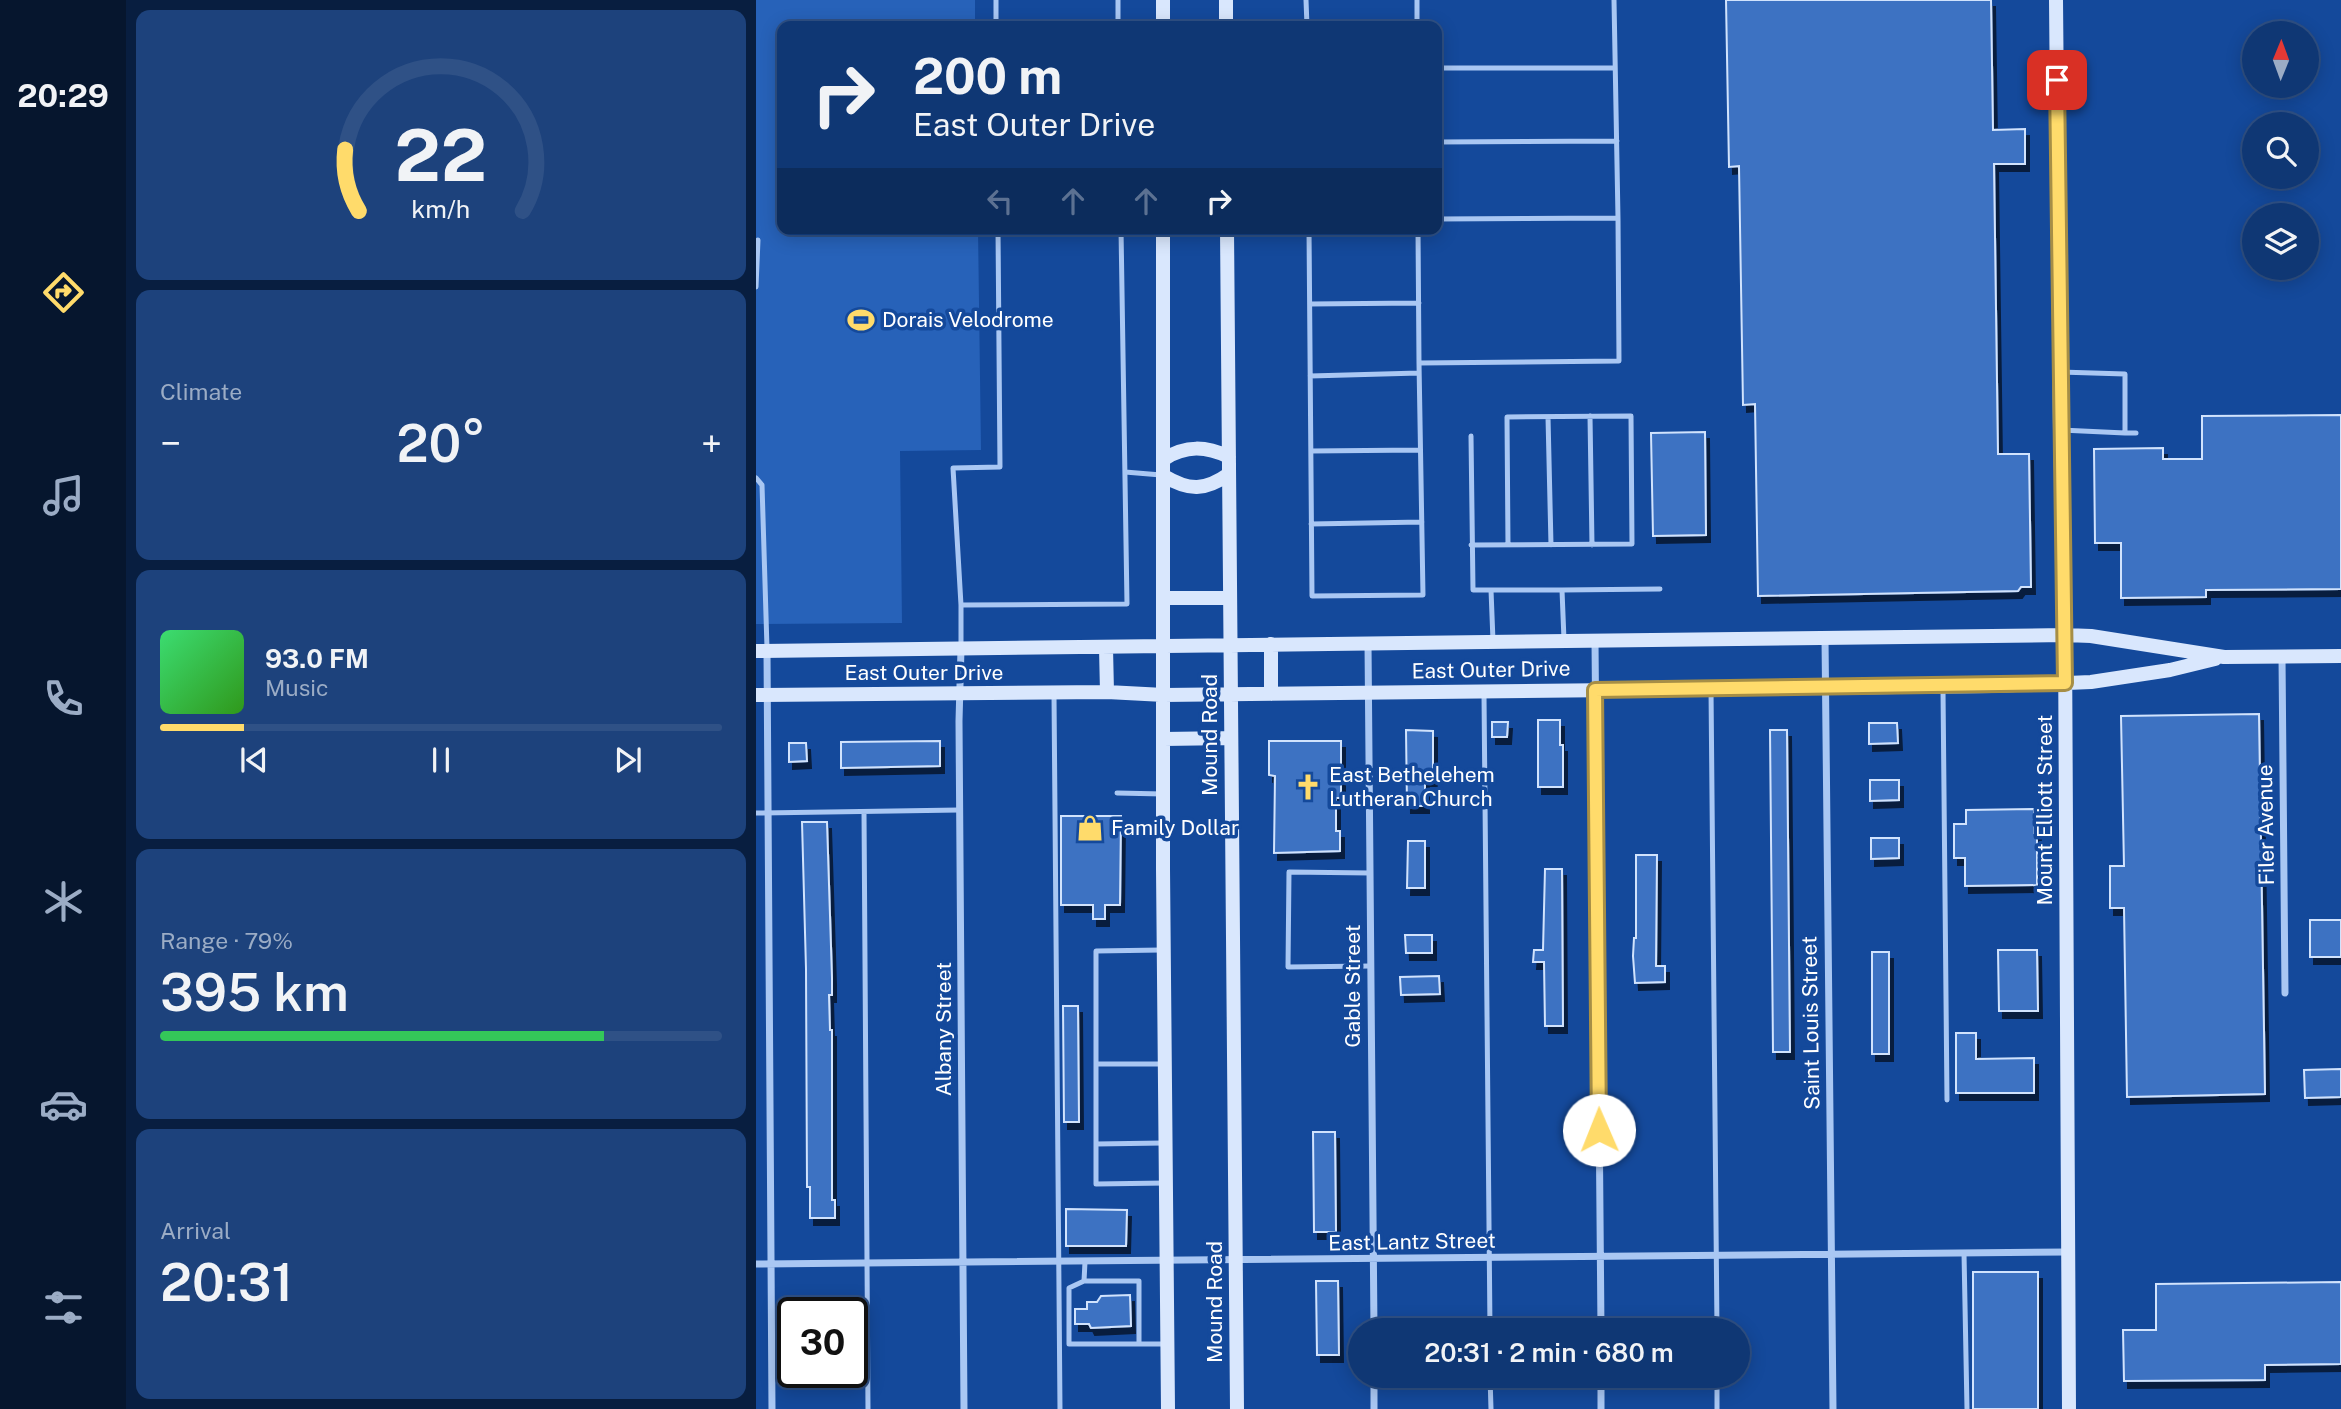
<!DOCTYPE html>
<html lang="en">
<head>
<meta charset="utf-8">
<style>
	body { margin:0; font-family:"Public Sans",sans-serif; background:#1d427c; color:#f1f3f6; height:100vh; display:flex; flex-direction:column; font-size:26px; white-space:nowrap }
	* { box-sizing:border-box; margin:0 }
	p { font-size:23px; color:#9bacc5 }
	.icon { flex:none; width:38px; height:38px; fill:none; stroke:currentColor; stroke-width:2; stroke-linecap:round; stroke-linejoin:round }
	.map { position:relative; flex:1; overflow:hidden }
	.details { display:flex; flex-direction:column; gap:10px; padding:10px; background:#081e40; width:630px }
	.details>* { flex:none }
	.banner { position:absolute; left:21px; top:21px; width:665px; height:214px; border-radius:14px; box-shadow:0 4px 18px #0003,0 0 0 2px #2f5186; background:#0f3774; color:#f1f3f6; overflow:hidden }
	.needle { width:46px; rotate:1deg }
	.tools { position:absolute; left:1486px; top:21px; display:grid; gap:14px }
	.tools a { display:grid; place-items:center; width:77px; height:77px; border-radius:50%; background:#0f3774; box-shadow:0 4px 18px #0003,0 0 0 2px #2f5186; font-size:35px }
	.speed { position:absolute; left:21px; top:1297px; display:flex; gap:14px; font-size:35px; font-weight:700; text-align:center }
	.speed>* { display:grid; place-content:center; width:91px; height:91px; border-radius:50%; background:#0f3774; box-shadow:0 4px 18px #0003,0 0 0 2px #2f5186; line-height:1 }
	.speed .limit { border:4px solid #111; border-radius:10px; background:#fff; color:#111 }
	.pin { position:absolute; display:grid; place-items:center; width:60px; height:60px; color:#fff; margin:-30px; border-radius:14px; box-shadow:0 4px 10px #0006 }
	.me { position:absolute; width:77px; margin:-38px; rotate:359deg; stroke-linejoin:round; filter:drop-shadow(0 0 5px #0008) }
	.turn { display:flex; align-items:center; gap:24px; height:147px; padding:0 21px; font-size:32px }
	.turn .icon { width:91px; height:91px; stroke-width:2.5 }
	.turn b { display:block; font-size:49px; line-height:60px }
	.lanes { display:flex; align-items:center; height:66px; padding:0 21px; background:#0003; justify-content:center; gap:35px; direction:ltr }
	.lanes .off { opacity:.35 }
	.big { font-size:52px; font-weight:600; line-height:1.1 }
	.details .tile { flex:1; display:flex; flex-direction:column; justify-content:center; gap:10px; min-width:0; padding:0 24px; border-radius:14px; background:#1d427c }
	.details .dial { align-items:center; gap:0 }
	.dial svg { height:182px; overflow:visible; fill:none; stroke:#2f5186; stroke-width:7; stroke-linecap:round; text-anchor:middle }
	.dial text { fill:#f1f3f6; stroke:none }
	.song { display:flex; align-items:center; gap:21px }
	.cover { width:84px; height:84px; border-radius:10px; background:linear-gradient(135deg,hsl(140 70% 55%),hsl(110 70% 35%)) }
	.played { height:7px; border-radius:4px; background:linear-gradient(90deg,#ffdb6b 15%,#2f5186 15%) }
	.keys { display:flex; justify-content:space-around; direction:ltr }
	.heat { display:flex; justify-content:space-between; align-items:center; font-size:38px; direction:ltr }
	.charge { height:10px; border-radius:5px; background:linear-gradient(90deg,#34c759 79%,#2f5186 0) }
	.trip { position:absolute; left:592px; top:1318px; width:402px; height:70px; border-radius:35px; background:#0f3774; box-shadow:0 4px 18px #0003,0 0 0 2px #2f5186; font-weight:600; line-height:70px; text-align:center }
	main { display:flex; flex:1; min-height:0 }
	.dock { display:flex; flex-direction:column; width:126px; justify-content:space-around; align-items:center; background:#06162e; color:#9bacc5 }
	.dock .icon { width:49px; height:49px }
	.dock .active { color:#ffdb6b }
	.dock b { font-size:32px; color:#f1f3f6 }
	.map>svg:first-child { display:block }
</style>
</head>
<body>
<main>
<nav class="dock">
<b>20:29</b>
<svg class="icon active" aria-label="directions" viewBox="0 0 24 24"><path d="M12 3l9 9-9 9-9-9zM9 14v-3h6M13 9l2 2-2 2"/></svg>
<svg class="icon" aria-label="music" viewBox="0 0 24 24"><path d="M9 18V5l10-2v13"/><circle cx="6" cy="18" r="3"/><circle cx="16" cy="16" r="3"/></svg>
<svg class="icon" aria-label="phone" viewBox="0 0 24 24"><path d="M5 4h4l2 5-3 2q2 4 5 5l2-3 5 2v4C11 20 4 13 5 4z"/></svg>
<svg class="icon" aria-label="climate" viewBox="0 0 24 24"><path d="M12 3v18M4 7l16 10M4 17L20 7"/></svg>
<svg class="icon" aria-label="car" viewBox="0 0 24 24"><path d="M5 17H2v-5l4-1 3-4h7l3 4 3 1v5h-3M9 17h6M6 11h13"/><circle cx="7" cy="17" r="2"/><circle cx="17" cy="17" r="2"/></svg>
<svg class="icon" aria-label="filters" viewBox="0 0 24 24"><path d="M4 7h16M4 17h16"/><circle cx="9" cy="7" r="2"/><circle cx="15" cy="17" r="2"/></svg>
</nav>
<section class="details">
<div class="tile dial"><svg viewBox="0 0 100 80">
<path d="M14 69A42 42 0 1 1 86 69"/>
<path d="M14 69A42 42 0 0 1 8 42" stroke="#ffdb6b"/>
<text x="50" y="56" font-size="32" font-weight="700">22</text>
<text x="50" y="72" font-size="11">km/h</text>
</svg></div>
<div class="tile"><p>Climate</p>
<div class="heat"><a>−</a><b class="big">20°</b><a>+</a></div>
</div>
<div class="tile">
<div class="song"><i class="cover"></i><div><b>93.0 FM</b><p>Music</p></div></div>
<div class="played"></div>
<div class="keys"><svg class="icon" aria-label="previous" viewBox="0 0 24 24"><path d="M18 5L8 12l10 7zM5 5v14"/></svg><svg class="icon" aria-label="pause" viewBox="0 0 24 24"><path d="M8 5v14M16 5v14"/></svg><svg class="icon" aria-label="next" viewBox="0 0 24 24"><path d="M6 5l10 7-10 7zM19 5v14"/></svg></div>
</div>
<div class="tile"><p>Range · 79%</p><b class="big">395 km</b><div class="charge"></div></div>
<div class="tile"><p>Arrival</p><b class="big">20:31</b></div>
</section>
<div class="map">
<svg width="1585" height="1409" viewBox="0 0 1585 1409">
	<defs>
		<filter id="shadow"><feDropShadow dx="4" dy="7" stdDeviation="0" flood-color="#0009"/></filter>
	</defs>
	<rect width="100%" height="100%" fill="#14499b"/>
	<!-- green -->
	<path fill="#2762b9" d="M0 0H219V26H26V229H222L225 450 144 451 146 623 0 624Z"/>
	<!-- building -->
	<path fill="#3d72c2" stroke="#d1e3fd" stroke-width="2" filter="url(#shadow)" d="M970 0H1235L1237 130 1269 129V164H1238L1242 454H1273L1275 587H1265L1262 591 1002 596 999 404 987 405 983 166 973 167Z
		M1585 415V589L1450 590V597L1365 598V543H1339L1338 449 1407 448V459H1446V416Z
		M949 432 950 535 897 536 895 433Z
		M1503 714 1509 1094 1371 1097 1368 908H1354V866H1368L1365 716Z
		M782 720H804V745H807V787H782Z
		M736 722H752L751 737H736Z
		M1113 723H1141L1142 743 1113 744Z
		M650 730 677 731V779H669V806H651Z
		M1014 730H1031L1034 1052H1017Z
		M184 741V766L85 768V742Z
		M513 741H585V798H580V831H584V851L518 853 519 776 513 775Z
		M33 743H50L51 761 33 762Z
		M1114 780H1143V800L1114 801Z
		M1278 809V833H1281V885L1209 886V858H1198V824H1210V810Z
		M305 816H365L364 905H349V919H337V905H305Z
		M46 822H71L76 978V995H73L74 1030H76V1200H79V1218H54V1187H51L50 969Z
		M1115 838H1143V858L1115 859Z
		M652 841H669V888H651Z
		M880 855H901L900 966H909V982L879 983 877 956 878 938H880Z
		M789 869H806L807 1026H789L788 962H777L778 950H787Z
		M1554 920H1585V957H1554Z
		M649 935H676V953H650Z
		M1242 950H1281L1282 1011H1243Z
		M1116 952H1133V1054H1116Z
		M683 976 684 994 645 995 644 977Z
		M307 1006H322L323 1122H308Z
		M1200 1033H1220V1059L1278 1058V1093H1200Z
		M1585 1069V1097L1549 1098 1548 1070Z
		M557 1132H579L580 1232H558Z
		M310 1209 371 1210 370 1246H310Z
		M1217 1272H1282V1409H1217Z
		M560 1281H582L583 1355H561Z
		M1585 1282V1364L1509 1365V1380L1368 1381 1367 1330H1400V1284Z
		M374 1295 375 1326 335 1328 333 1324H319V1309H331V1302H341L345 1296Z"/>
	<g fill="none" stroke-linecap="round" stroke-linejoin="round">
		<!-- lane -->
		<path stroke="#a9c7f3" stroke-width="5" d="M240 0V26
			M362 0V26
			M550 0 551 26
			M661 0V26
			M858 0 862 218
			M362 22H407
			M681 68H859
			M681 142 861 141
			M553 229 556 596 667 595 663 363
			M662 229 663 363 863 361 862 218 681 219
			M0 287 2 240
			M554 304 663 303
			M1304 372 1369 374V433L1305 430
			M554 376 663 373
			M834 416 836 545
			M792 417 795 545
			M1369 433H1380
			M715 436 717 590H735L737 641
			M555 451 664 450
			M369 472 405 475
			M0 478 6 485 11 648
			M555 524 666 522
			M715 545 876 544 875 416 751 417 752 545
			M735 590H806
			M205 605 197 468 244 467 242 229
			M808 640 806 590 904 589
			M205 646V605L371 604 365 229
			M955 689 961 1330
			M1187 690 1191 1100
			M298 695 304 1409
			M728 695 734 1330
			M361 793 407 794
			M108 812 112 1409
			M0 813 203 810
			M614 873 533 872 532 967 615 966
			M405 950 340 951V1064H408
			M340 1064V1184L410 1183
			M340 1144 407 1143
			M1208 1253 1211 1409
			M329 1262 328 1281 313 1288V1344H411
			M328 1281H383V1344
			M734 1376 735 1409
			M961 1376V1409"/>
		<!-- street -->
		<path stroke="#a9c7f3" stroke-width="7" d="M1069 638 1077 1409
			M839 641 845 1330
			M612 643 618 1330
			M205 649 203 721 208 1409
			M11 651 16 1409
			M1526 657 1529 993
			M0 1264 1311 1252
			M618 1376V1409
			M845 1376V1409"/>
		<!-- secondary -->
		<path stroke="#d9e7fd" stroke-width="14" d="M407 0V26
			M470 0V26
			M1300 0 1304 430 1309 635 1313 1409
			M407 229V869L412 1409
			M471 229 481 1409
			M408 459C430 445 450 446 473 457
			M408 476C433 491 449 491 473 474
			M409 598H474
			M515 644V694
			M350 648 351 692
			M0 651 1309 635 1335 636 1468 657 1585 656
			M0 695 351 692 408 695 1236 686 1335 682 1414 670 1459 659
			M408 739 474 738"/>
	</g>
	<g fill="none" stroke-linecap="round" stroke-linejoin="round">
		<!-- route casing -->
		<g stroke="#a68e46" stroke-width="18">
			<path id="route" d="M843 1130 839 690 1309 683 1301 80"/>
		</g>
		<!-- route -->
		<use href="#route" stroke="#ffdb6b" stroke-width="12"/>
	</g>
	<!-- icons -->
	<defs>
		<g id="stadium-bare" transform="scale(2.1)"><path d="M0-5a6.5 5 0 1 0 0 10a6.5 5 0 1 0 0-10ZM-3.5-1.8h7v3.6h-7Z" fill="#ffdb6b" stroke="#14499b" stroke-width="2.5" paint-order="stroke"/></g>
		<g id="church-bare" transform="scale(2.1)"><path d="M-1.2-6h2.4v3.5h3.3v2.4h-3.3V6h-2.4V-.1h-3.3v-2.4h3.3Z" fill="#ffdb6b" stroke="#14499b" stroke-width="2.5" paint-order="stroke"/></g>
		<g id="shop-bare" transform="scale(2.1)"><path d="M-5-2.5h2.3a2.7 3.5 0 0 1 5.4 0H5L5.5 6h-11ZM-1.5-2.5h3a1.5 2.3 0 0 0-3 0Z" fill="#ffdb6b" stroke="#14499b" stroke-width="2.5" paint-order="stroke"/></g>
	</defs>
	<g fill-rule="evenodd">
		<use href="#stadium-bare" x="105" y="320"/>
		<use href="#church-bare" x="552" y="787"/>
		<use href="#shop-bare" x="334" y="828"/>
	</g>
	<g text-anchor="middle" stroke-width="7" stroke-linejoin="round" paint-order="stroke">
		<!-- poi labels -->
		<g font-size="21" fill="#fff" stroke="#14499b" text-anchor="start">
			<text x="126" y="327">Dorais Velodrome</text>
			<text x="573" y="782">East Bethelehem<tspan x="573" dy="24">Lutheran Church</tspan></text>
			<text x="355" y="835">Family Dollar</text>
		</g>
		<!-- street labels -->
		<g font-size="21" fill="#fff" stroke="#14499b">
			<text transform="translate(735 670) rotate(-1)" y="7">East Outer Drive</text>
			<text x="168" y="680">East Outer Drive</text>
			<text transform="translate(454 735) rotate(-90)" y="7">Mound Road</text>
			<text transform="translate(1289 810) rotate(-90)" y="7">Mount Elliott Street</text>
			<text transform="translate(1510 825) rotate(-91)" y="7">Filer Avenue</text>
			<text transform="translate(597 986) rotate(-90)" y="7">Gable Street</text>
			<text transform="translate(1055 1023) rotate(-91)" y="7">Saint Louis Street</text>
			<text transform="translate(188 1029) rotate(-90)" y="7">Albany Street</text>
			<text transform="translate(656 1242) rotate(-1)" y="7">East Lantz Street</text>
			<text transform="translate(459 1302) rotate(-90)" y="7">Mound Road</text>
		</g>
	</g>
</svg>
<div class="tools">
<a><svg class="needle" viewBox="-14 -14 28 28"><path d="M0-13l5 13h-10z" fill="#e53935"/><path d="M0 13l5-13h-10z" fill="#9bacc5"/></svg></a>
<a><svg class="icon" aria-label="search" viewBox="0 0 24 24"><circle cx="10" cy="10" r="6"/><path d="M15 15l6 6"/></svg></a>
<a><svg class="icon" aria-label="layers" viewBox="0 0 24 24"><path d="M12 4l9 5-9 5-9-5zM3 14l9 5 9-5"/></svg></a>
</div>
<div class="speed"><div class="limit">30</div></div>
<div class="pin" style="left:1301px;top:80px;background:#d93025"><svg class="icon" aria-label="arrive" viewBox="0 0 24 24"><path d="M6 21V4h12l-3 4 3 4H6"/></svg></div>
<svg class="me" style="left:843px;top:1130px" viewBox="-20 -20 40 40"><circle r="19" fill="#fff"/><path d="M0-13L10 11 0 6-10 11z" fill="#ffdb6b"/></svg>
<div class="trip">20:31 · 2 min · 680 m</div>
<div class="banner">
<div class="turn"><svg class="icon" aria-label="right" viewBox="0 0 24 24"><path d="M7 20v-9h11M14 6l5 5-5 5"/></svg><div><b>200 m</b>East Outer Drive</div></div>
<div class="lanes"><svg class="icon off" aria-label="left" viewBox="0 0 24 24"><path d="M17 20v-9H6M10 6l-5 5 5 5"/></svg><svg class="icon off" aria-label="ahead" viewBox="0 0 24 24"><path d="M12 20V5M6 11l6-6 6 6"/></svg><svg class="icon off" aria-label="ahead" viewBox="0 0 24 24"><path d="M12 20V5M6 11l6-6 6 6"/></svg><svg class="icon" aria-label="right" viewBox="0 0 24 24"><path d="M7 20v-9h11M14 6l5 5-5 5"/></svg></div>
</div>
</div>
</main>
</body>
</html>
